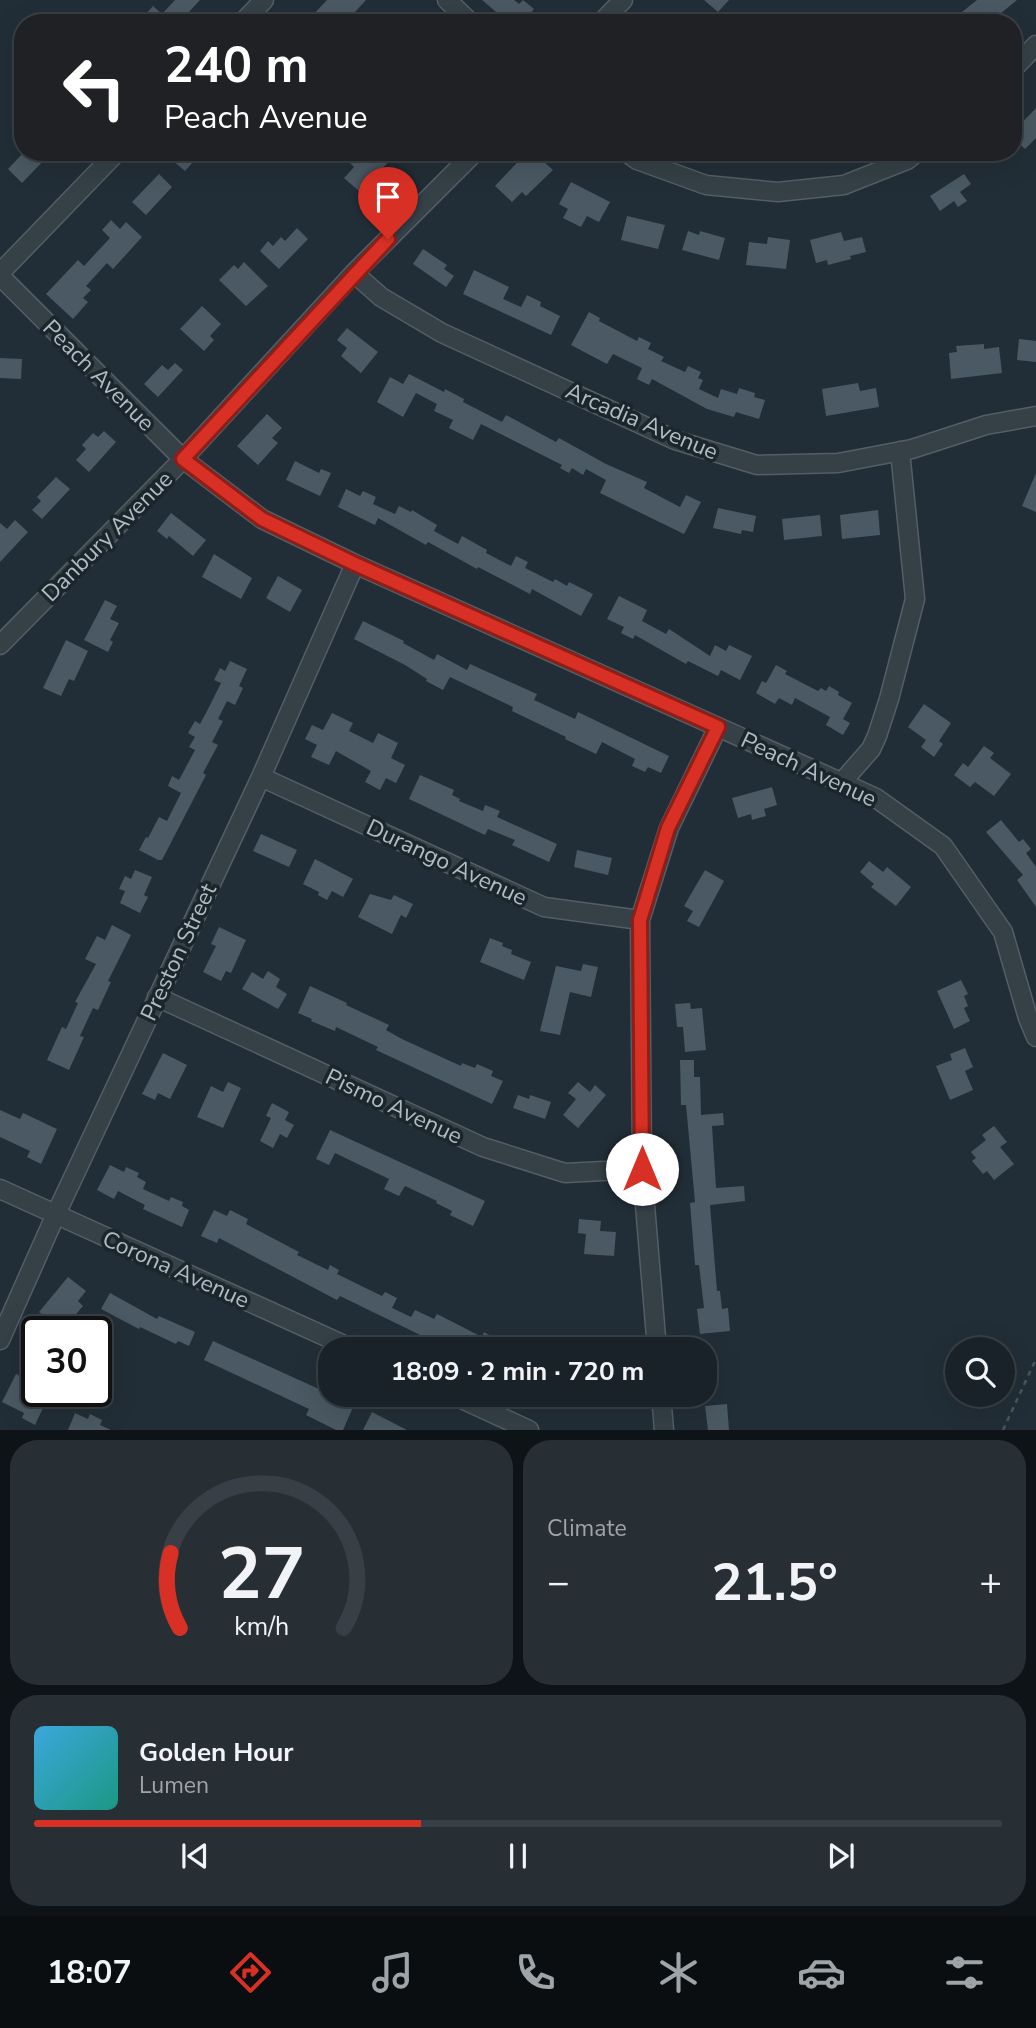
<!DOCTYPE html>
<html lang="en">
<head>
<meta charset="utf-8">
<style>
	body { margin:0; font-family:"Nunito Sans",sans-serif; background:#272f35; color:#f1f3f6; height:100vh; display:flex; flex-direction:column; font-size:26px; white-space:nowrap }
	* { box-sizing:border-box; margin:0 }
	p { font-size:23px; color:#9fa4a8 }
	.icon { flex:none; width:38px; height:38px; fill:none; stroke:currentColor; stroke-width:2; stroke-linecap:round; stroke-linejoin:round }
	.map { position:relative; height:1430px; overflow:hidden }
	.details { display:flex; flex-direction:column; gap:10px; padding:10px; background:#0e1317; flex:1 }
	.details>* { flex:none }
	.banner { position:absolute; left:14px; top:14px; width:1008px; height:147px; border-radius:28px; box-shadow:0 7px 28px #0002,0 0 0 2px #383f46; background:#202124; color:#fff; overflow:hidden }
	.controls { position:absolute; left:945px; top:1337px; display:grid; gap:14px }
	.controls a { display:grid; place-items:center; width:70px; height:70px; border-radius:50%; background:#1a2229; box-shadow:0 7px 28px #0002,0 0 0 2px #383f46; font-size:35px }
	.speed { position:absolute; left:21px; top:1316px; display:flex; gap:14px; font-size:35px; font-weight:700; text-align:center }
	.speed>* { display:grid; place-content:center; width:91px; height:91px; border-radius:50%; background:#1a2229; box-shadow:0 7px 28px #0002,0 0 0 2px #383f46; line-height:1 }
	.speed .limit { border:4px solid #111; border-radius:10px; background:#fff; color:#111 }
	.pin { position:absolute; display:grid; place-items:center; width:60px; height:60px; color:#fff; margin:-72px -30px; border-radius:50% 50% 50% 0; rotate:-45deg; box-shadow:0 0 7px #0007 }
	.pin .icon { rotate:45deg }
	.me { position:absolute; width:77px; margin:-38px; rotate:0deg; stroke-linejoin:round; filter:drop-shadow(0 0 5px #0008) }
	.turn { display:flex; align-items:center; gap:24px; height:147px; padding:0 35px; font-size:32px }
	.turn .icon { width:91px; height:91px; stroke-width:2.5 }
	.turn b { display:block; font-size:49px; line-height:60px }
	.big { font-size:52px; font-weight:700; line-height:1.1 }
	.details .card { flex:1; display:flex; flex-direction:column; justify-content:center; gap:10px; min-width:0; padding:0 24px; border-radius:28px; background:#272f35 }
	.details .dial { align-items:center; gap:0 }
	.dial svg { height:182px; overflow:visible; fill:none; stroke:#383f46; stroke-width:7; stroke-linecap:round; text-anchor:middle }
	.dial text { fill:#f1f3f6; stroke:none }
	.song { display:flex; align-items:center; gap:21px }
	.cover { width:84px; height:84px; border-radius:10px; background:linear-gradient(135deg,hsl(200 70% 55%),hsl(170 70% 35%)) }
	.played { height:7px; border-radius:4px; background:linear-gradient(90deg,#d93025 40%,#383f46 40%) }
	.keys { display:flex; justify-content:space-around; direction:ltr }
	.heat { display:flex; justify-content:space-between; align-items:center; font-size:38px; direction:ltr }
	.details .tiles { flex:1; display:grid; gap:10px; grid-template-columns:1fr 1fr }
	.card:last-child { grid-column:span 2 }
	.trip { position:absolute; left:318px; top:1337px; width:399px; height:70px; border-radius:28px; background:#1a2229; box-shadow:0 7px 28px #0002,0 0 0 2px #383f46; font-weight:700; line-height:70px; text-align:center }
	.menu { display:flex; height:112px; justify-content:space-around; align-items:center; background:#0a0e10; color:#9fa4a8 }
	.menu .icon { width:49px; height:49px }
	.menu .selected { color:#d93025 }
	.menu b { font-size:32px; color:#f1f3f6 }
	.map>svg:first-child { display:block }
</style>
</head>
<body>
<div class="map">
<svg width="1036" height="1430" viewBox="0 0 1036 1430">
	<rect width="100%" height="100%" fill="#222e37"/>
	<!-- building -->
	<path fill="#4a5963" d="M175 0H200L179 23H153L145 15 153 6 162 14Z
		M327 0H366L345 23H315L310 18Z
		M482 0H514L519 4 523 0 534 9 522 23H509Z
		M704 0H729L718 12Z
		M977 0H1017L989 23H971L962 12Z
		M1036 108V138L1025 149 1013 138V132Z
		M24 152H52L22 183 8 169Z
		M179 152H202L185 171 172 160Z
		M359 152H382L390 160 361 193 344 178 354 167 350 163Z
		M527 152H533L553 170 526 196 522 192 512 202 495 186Z
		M159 174 172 187 146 215 132 202Z
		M964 174 971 184 960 192 967 201 958 207 954 201 940 211 930 196Z
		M571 182 610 202 599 222 587 216 581 227 563 218 568 209 559 204Z
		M627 216 665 225 658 249 621 240Z
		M111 220 120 229 126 222 142 237 113 269 107 263 86 286 91 290 83 298 88 302 73 319 46 294 78 260 84 266 110 238 102 230Z
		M297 228 308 239 279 269 260 251 268 241 273 246 281 237 285 241Z
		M688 231 699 235 700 231 725 238 719 260 682 250Z
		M841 232 844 241 862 237 866 252 850 256 851 259 828 265 827 260 816 263 810 240Z
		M768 237 790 240 786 269 746 265 749 242 767 244Z
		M423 249 447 265 444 269 454 276 446 287 413 264Z
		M244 262 268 286 246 306 219 280 234 265 238 269Z
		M474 270 509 287 503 299 521 307 527 295 541 302 540 306 560 316 551 335 463 294Z
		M202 306 221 324 210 336 214 340 204 351 180 329Z
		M589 312 600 318 599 321 637 341 639 337 651 343 648 349 664 357 661 361 685 372 688 366 701 372 698 378 703 380 699 389 718 398 721 389 737 394 739 388 755 393 754 397 765 400 759 419 736 412 734 417 707 409 652 379 649 385 637 379 642 368 613 354 607 364 571 345Z
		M347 328 378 352 361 373 341 356 347 348 337 340Z
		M1019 339 1036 341V362L1017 360Z
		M984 344V349L999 347 1002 373 951 379 949 353 957 352 956 346Z
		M0 358 22 359 21 379 0 378Z
		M175 363 183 370 158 397 144 384 162 365 168 370Z
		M409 374 444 392 445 389 464 399 463 402 502 422 506 415 556 442 559 438 606 464 647 482 644 488 680 507 686 495 701 502 684 534 600 493 606 480 586 469 583 475 572 468 569 473 560 468 562 465 481 424 473 440 449 428 453 420 434 411 437 404 416 393 403 417 377 402 390 377 403 384Z
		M858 383 860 391 876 388 879 407 826 416 822 389Z
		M267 414 282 428 272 438 278 443 258 465 237 446Z
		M104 431 116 442 89 472 76 460 86 449 82 445 93 433 98 437Z
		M295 461 319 473 321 469 331 473 320 496 286 480Z
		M1036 473V512L1022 506Z
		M56 477 70 489 42 519 32 510 41 501 37 497Z
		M346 489 360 496 363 491 376 497 373 504 395 514 399 506 411 512 412 510 437 525 434 531 458 544 462 536 487 550 486 553 511 566 516 556 528 562 525 568 553 582 555 579 567 586 569 582 593 594 581 616 532 589 530 594 478 567 477 569 428 542 426 545 378 518 375 525 338 507Z
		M718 508 756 516 753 532 742 530 741 534 713 528Z
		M878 510 880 535 842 539 840 515Z
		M171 513 206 540 193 556 169 536 167 539 157 531Z
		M820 515 822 536 784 540 782 519Z
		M15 520 28 532 0 562V523L7 529Z
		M214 554 252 578 241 599 202 577Z
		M278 576 302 590 290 612 266 598Z
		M619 596 647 610 642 621 666 634 669 629 710 656 715 645 726 651 729 645 752 656 740 680 721 670 718 676 688 661 686 664 635 635 633 639 621 633 624 627 607 619Z
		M105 600 117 606 110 619 119 623 110 640 113 642 108 652 84 640Z
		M363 621 404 641 403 643 434 660 437 654 467 670 470 664 537 694 534 700 575 719 578 712 669 756 661 773 648 767 645 772 632 766 635 759 602 742 596 754 565 739 566 737 512 711 513 707 450 677 443 690 426 681 427 679 405 665 354 639Z
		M66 640 88 651 74 681 69 679 61 696 43 688Z
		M230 661 247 669 239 686 243 688 235 705 227 701 218 719 223 721 212 742 218 745 203 773 206 775 162 860H158L139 850 146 837 148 838 159 817 167 821 181 793 168 786 172 776 179 780 195 750 189 747 195 737 188 733 195 721 200 724 206 713 221 683 214 680 220 668 225 671Z
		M776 665 787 671 785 674 818 691 821 688 826 691 829 686 839 692 838 695 852 703 843 719 850 723 843 735 826 725 830 717 795 698 792 705 779 698 775 704 756 693 762 681 766 683Z
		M924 704 951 723 939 741 943 744 934 757 921 747 926 740 908 727Z
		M332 713 353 723 349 731 373 743 378 733 398 743 391 758 405 765 396 783 386 778 380 790 365 782 371 771 336 751 329 765 311 757 317 745 305 739 312 725 323 730Z
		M984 746 994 753 990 758 1011 774 994 796 975 782 970 787 954 775 963 763 968 767Z
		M420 775 454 790 452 795 460 799 459 801 483 811 485 805 500 811 497 817 557 844 549 862 512 845 515 840 488 829 485 835 409 799Z
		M772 787 777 805 764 809 766 816 752 820 751 814 738 818 732 798Z
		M1001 820 1019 842 1023 839 1031 849 1026 853 1036 867V907L1017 880 1023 875 986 832Z
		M261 834 297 850 289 867 253 851Z
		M577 850 612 858 608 875 574 867Z
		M315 859 353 879 343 897 332 891 327 900 318 895 319 892 303 884Z
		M869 861 883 872 887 867 911 887 896 906 871 887 874 884 860 872Z
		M135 870 152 877 144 895 148 897 140 913 120 903 125 891 119 889 125 876 131 879Z
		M705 870 724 881 699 927 687 921 693 911 684 906Z
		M370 894 391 900 394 895 413 904 406 918 401 915 392 934 358 917Z
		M112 925 131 935 108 981 111 982 98 1010 93 1008 80 1036 84 1037 69 1070 47 1060 62 1027 66 1029 78 1003 75 1002 96 964 85 959 97 936 105 940Z
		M219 927 246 940 231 973 226 971 221 981 203 972 216 946 211 944Z
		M490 938 503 943 502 946 512 950 511 954 531 962 524 980 480 962Z
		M583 964 598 967 591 997 570 992 560 1035 540 1031 556 966 581 971Z
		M268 971 280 979 276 987 287 994 278 1009 242 989 252 972 263 979Z
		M961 980 968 994 964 996 968 1006 964 1008 970 1021 954 1029 937 991Z
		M310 986 347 1003 346 1005 389 1025 386 1030 402 1039 461 1066 462 1063 475 1068 477 1064 493 1071 491 1076 503 1081 492 1104 376 1050 378 1047 336 1027 335 1031 311 1021 312 1019 298 1013Z
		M690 1003 691 1009 702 1008 706 1050 685 1052 683 1027H677L675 1004Z
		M965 1048 973 1067 965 1071 973 1090 950 1100 936 1066 952 1060 950 1054Z
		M163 1053 187 1065 170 1099 158 1093 155 1100 142 1094Z
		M680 1060H694V1077H700L701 1115 723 1113 724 1125 712 1126 716 1188 744 1186 745 1201 710 1205 717 1291H720L722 1309 728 1308 730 1331 700 1334 697 1309 704 1308 699 1265H695L690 1203 695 1202 686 1105H681Z
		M228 1082 241 1088 223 1128 197 1117 211 1086 223 1092Z
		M578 1082 590 1092 595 1085 606 1095 578 1128 563 1115 576 1099 568 1093Z
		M518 1095 529 1099 530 1095 551 1102 545 1119 513 1108Z
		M272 1103 289 1112 285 1120 294 1125 287 1138 280 1134 273 1148 260 1141 271 1118 266 1116Z
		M0 1110 20 1119 23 1113 57 1129 41 1164 27 1157 30 1151 0 1137Z
		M994 1126 1007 1142 1000 1147 1014 1164 994 1180 987 1171 983 1174 972 1161 976 1158 971 1152 986 1140 982 1135Z
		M330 1130 485 1201 473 1226 450 1215 452 1211 436 1203 437 1201 405 1186 399 1196 384 1189 389 1179 335 1153 329 1165 316 1159Z
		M110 1165 124 1172 126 1167 139 1173 137 1177 146 1182 143 1189 169 1201 171 1197 183 1202 182 1206 189 1210 182 1227 143 1209 145 1205 118 1191 114 1199 97 1190Z
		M214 1210 227 1216 230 1210 248 1219 246 1224 299 1252 297 1255 328 1270 330 1265 339 1270 337 1274 382 1296 385 1292 397 1298 392 1308 411 1317 415 1310 434 1319 437 1314 482 1337 484 1332 494 1338 493 1341 507 1349H449L340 1296 337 1300 219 1238 217 1243 201 1236Z
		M579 1219 601 1221 600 1231 616 1232 614 1256 584 1254 586 1234 578 1233Z
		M68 1277 86 1291 78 1301 83 1306 71 1320 75 1323 68 1332H63L39 1312Z
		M110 1293 157 1319 159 1316 195 1332 189 1346 178 1341 176 1344 140 1327 139 1329 101 1309Z
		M213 1341 354 1405 343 1430H336L306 1415 309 1409 204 1360Z
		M16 1374 37 1384V1391H51L35 1425 22 1418 24 1413 2 1402Z
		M727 1404 729 1430H708L705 1406Z
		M372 1412 407 1430H363Z
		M75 1413 88 1419 90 1414 102 1420 100 1425 111 1430H68Z"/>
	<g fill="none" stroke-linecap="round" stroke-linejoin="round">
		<!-- minor casing -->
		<g stroke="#535e65" stroke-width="21">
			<path id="minor" d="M447 0 471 23
				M242 23 264 0
				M601 23 623 0
				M1013 69 1036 45
				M626 152 637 160 706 185 778 192 844 185 907 160 917 152
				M0 273 117 152
				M354 273 381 297 442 333 675 440 757 465 838 463 912 449 986 425 1036 416
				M0 276 183 459 262 519 355 564 876 798 943 846 1003 932 1028 1018 1036 1037
				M0 645 183 459 354 273 475 152
				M261 777 544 907 640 920
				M842 782 871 749 877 736 889 699 915 599 900 451
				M157 997 483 1147 565 1173 642 1169
				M0 1189 353 1349
				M0 1340 56 1214 261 777 355 564
				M657 1349 642 1169 640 920 669 828 718 727
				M453 1395 529 1430
				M661 1395 664 1430"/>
		</g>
		<!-- path -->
		<path stroke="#455957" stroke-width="2.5" stroke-dasharray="5 5" stroke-linecap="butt" d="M1003 1430 1036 1359"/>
		<!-- minor -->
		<use href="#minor" stroke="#354047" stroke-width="18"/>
	</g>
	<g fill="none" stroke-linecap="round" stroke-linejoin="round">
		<!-- route casing -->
		<g stroke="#8d1f18" stroke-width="18">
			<path id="route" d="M388 239 183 459 262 519 355 564 718 727 668 828 640 920 642 1169"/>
		</g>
		<!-- route -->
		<use href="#route" stroke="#d93025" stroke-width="12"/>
	</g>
	<g text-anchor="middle" stroke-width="7" stroke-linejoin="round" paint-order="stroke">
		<!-- street labels -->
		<g font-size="23" fill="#b0bbc4" stroke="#1b252c">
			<text transform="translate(99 375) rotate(45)" y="8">Peach Avenue</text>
			<text transform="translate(642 421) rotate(23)" y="8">Arcadia Avenue</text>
			<text transform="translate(107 536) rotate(-45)" y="8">Danbury Avenue</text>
			<text transform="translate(809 769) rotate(25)" y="8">Peach Avenue</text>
			<text transform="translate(447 862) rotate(25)" y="8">Durango Avenue</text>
			<text transform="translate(178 952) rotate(-65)" y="8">Preston Street</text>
			<text transform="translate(394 1106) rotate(25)" y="8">Pismo Avenue</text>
			<text transform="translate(176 1269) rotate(24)" y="8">Corona Avenue</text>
		</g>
	</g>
</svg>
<div class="controls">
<a><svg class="icon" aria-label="search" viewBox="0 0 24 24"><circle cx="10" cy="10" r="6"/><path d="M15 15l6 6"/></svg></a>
</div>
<div class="speed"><div class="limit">30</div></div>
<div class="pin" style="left:388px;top:239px;background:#d93025"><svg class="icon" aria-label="arrive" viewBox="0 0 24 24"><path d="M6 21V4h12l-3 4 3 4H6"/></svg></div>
<svg class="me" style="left:642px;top:1169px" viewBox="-20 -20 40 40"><circle r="19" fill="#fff"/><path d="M0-13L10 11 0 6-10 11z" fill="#d93025"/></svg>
<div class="trip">18:09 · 2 min · 720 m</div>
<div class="banner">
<div class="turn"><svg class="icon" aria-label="left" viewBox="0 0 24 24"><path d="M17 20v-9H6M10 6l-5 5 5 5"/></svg><div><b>240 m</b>Peach Avenue</div></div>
</div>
</div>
<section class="details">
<div class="tiles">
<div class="card dial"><svg viewBox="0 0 100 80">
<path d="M14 69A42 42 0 1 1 86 69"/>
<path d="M14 69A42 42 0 0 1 10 36" stroke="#d93025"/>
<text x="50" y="56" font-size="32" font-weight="700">27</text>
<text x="50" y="72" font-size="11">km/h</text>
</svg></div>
<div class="card"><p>Climate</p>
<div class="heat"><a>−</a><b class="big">21.5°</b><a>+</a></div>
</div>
<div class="card">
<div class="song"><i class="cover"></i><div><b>Golden Hour</b><p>Lumen</p></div></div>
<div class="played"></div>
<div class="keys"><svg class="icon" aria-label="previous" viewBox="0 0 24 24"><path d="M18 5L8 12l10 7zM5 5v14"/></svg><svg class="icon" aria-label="pause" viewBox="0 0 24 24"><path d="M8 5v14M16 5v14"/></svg><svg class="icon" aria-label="next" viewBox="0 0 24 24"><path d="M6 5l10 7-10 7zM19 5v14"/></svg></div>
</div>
</div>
</section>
<nav class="menu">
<b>18:07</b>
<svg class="icon selected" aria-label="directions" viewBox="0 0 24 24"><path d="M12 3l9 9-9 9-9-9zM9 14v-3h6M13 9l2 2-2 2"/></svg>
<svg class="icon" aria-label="music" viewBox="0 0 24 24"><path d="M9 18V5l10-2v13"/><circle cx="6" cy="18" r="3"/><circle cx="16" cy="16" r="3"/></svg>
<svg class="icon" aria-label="phone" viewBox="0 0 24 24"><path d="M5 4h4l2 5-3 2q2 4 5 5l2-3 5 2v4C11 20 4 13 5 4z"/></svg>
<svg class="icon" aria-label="climate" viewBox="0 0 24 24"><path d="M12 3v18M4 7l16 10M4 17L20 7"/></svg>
<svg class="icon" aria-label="car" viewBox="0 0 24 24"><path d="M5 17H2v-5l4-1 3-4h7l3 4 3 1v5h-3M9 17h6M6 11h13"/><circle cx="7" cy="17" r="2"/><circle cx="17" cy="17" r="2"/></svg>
<svg class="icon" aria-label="filters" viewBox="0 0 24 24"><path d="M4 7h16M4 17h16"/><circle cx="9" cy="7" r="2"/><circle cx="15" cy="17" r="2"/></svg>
</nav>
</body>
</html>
